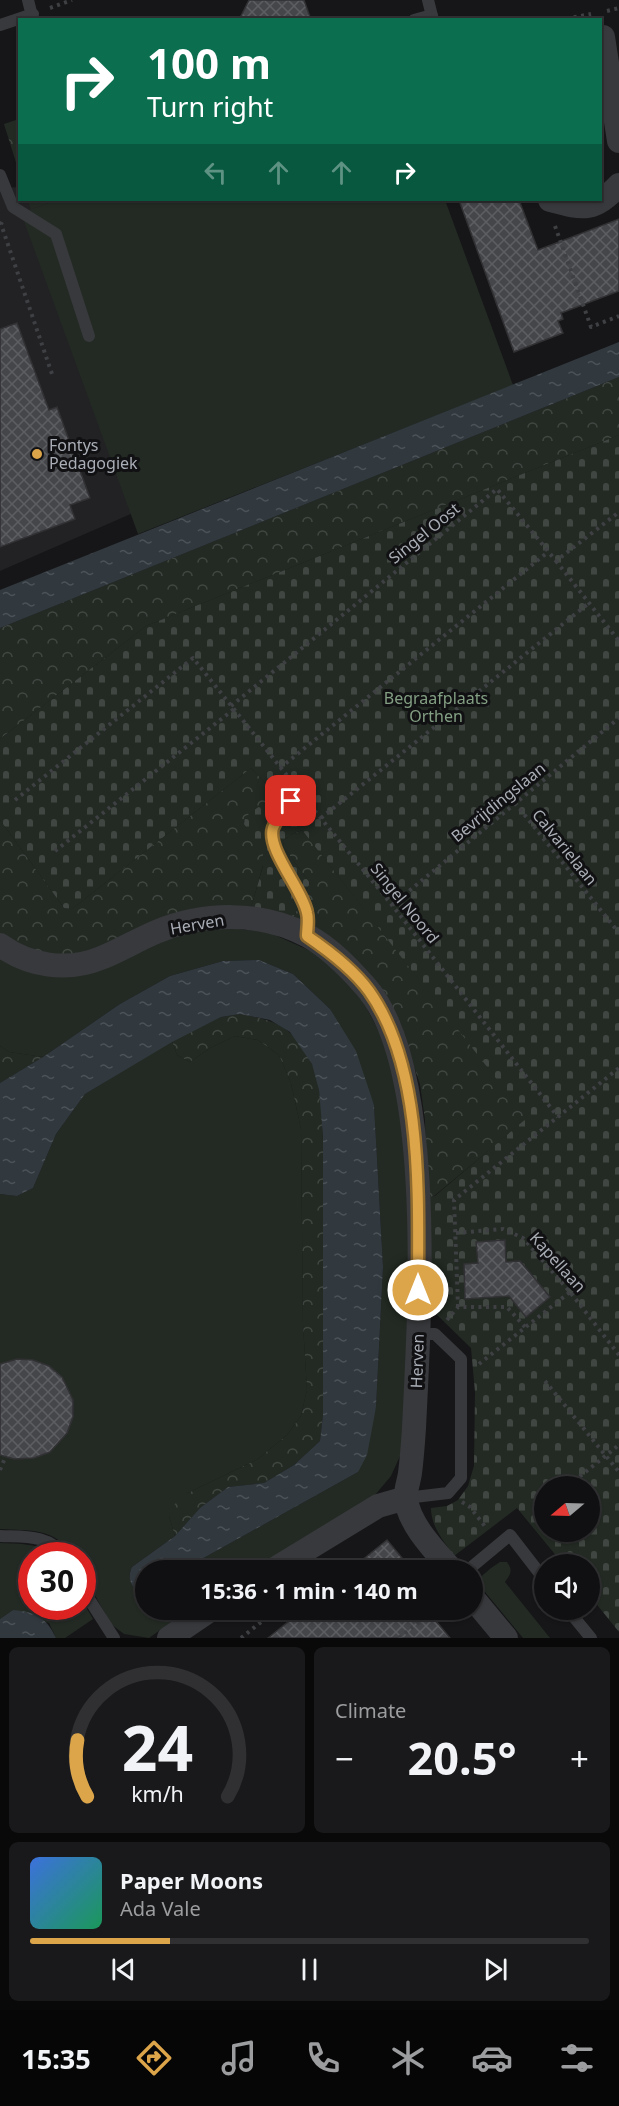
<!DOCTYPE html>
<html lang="en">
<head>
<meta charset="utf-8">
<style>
	body { margin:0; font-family:"Noto Sans",sans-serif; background:#19191b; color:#f1f3f6; height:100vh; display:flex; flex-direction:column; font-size:22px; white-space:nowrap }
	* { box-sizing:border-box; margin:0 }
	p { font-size:20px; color:#9c9d9f }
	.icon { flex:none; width:33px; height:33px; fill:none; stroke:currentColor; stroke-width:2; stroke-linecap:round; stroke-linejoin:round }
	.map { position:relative; height:1638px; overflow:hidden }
	.drawer { display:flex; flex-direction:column; gap:9px; padding:9px; background:#09090a; flex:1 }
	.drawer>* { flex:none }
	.banner { position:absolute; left:18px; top:18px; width:584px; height:183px; border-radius:0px; box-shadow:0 2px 4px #0004,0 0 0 2px #303032; background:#0b6e4f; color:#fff; overflow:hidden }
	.needle { width:39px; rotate:251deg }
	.buttons { position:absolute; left:534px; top:1476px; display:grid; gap:12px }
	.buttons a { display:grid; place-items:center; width:66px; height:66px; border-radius:50%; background:#101012; box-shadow:0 2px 4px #0004,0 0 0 2px #303032; font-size:30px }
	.speed { position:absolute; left:18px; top:1542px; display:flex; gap:12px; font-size:30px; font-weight:700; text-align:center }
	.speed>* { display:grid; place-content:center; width:78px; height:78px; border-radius:50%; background:#101012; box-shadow:0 2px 4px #0004,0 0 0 2px #303032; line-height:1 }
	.speed .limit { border:9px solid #d22; background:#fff; color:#111 }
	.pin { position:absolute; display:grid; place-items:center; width:51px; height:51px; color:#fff; margin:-26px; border-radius:12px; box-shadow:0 3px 9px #0006 }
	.me { position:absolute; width:66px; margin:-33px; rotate:0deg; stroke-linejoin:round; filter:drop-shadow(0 0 4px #0008) }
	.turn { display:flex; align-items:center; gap:21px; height:126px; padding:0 30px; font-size:27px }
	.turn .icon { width:78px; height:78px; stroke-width:2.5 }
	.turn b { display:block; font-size:42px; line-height:51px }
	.lanes { display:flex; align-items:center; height:57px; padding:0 30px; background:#0003; justify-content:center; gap:30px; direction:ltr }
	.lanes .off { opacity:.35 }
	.big { font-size:45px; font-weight:700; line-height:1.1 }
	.drawer .tile { flex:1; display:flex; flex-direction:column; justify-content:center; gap:9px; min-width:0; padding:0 21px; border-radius:9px; background:#19191b }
	.drawer .dial { align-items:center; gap:0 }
	.dial svg { height:156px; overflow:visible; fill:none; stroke:#303032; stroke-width:7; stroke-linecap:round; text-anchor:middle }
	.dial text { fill:#f1f3f6; stroke:none }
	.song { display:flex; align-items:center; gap:18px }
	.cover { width:72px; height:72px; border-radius:9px; background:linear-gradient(135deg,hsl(220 70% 55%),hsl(150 70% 35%)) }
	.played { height:6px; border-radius:3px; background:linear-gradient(90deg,#dda549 25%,#303032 25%) }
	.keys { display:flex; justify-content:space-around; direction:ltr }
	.heat { display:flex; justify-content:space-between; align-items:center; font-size:33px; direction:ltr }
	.drawer .tiles { flex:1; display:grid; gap:9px; grid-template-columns:1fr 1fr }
	.tile:last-child { grid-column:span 2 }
	.trip { position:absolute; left:135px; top:1560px; width:348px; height:60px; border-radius:30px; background:#101012; box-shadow:0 2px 4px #0004,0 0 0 2px #303032; font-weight:700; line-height:60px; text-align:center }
	.dock { display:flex; height:96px; justify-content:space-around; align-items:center; background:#060607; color:#9c9d9f }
	.dock .icon { width:42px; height:42px }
	.dock .on { color:#dda549 }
	.dock b { font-size:27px; color:#f1f3f6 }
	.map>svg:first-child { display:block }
</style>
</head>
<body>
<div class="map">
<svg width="619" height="1638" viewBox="0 0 619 1638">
	<defs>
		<pattern id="forest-crowns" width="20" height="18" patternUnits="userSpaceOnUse" patternTransform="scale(1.5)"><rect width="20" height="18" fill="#232a23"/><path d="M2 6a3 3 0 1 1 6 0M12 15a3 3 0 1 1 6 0" fill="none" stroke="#404641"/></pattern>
		<pattern id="cemetery-stones" width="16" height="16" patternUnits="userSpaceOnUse" patternTransform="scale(1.5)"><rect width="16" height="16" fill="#232a23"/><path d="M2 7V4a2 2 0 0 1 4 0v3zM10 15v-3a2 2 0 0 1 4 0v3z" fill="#404641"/></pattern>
		<pattern id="water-ripples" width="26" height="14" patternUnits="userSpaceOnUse" patternTransform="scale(1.5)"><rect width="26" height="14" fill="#31393f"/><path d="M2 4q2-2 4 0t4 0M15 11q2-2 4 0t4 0" fill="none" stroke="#4c5358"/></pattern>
		<pattern id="building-cross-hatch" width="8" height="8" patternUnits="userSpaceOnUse" patternTransform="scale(1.5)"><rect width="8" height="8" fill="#45464a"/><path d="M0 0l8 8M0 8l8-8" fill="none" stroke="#5d5e62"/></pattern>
	</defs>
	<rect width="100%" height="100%" fill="#161618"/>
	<!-- built -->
	<path fill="#222225" d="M19 187 20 200H57L156 503 0 571V188Z"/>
	<!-- green -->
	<path fill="#232a23" d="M57 200H445L513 385 138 534 21 213Z
		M217 927 268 932 315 953 337 969 361 997 395 1063 411 1177 404 1434 400 1456 391 1476 375 1495 320 1532 252 1570H182L358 1472 376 1407 383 1267 374 1105 330 1009 293 974 259 960 223 961 170 976 120 1004 43 1057 9 1052 0 1046V955L162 939Z
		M235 1036 258 1040 279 1055 291 1083 301 1129 303 1324 307 1390 301 1416 287 1435 258 1459 188 1493 169 1516 175 1536 132 1567C126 1579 132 1584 142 1592L145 1590 146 1610H188L149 1638 124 1634 111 1624 83 1574 82 1556 72 1555C55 1527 29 1531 0 1529V1194L17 1196 33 1188 56 1134 85 1094 172 1041 177 1055 190 1062 210 1048Z
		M0 1543C20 1544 38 1543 55 1555L32 1556V1606H82L83 1602 93 1619 65 1638H56L49 1623 13 1610 0 1619Z
		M500 1562H507C513 1570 511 1574 505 1582L550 1638H523L476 1581 491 1568Z"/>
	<!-- forest -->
	<path fill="url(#forest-crowns)" d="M19 119H20L19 172 4 124Z
		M28 200H57L31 209Z
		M619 377V435L146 626 0 739V628Z
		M251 768 270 788 273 797 246 817 244 823 263 851V865L251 908 96 951 60 957 37 954 0 935V820L64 908 72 909Z
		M302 830 528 1118 434 1196 427 1198 425 1120 420 1084 404 1037 293 918 310 883 284 848 283 841 292 834Z
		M240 1014C277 1021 292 1026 311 1062 326 1091 323 1163 323 1197 324 1270 323 1343 323 1415L320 1441 294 1465 264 1483 228 1487 200 1508 175 1536 169 1516 170 1508 188 1493 258 1459 287 1435 301 1416 307 1390 303 1324 301 1129 291 1083 279 1055 258 1040 235 1036 210 1048 190 1062 177 1055 172 1041 221 1017Z
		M0 1046 9 1052 43 1057 0 1083Z"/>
	<!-- cemetery -->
	<path fill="url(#cemetery-stones)" fill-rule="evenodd" d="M619 435V1632L590 1596V1564H563L517 1508 454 1556C444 1541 431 1527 431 1508L447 1506 458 1500 468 1486 474 1466 475 1392 471 1348 428 1306 427 1198 435 1196 527 1118 302 830 292 834 283 841 284 848 310 883 293 918 251 908 263 866V852L244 824 245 817 272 797 270 788 251 768 72 909 64 908 0 820V739L146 626ZM544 1486H590V1532H544Z"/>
	<!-- water -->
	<path fill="url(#water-ripples)" d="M619 342V377L0 628V590Z
		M259 960 293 974 330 1009 356 1051 374 1105 383 1267 376 1407 367 1455 358 1472 182 1570H146L145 1590 142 1592C130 1588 127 1577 132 1567L175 1536 200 1508 228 1487 264 1483 294 1465 320 1441 323 1415V1136L319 1090 312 1064 290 1032 270 1020 240 1014 221 1017 172 1042 85 1094 56 1134 33 1188 17 1196 0 1194V1083L43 1057 120 1004 170 976 223 961Z
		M13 1610C36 1612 46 1617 56 1638H0V1619Z"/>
	<!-- building -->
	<path fill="url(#building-cross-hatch)" stroke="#313134" stroke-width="1.5" d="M249 0H304L311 20H239Z
		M459 200H519L538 250 619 219V291L561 313 563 319 558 321 563 333 514 352Z
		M17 323 49 410 57 407 90 498 70 505 75 519 0 547V329Z
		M505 1240 506 1262 520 1261 550 1297 526 1317 509 1296 465 1299 464 1264 478 1263 476 1242Z
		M17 1359 33 1360 49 1366 62 1377 73 1400V1417L67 1433 50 1452 34 1458 14 1459 0 1455V1364Z
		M387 1540 412 1570H350Z
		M303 1610H427L450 1638H268Z"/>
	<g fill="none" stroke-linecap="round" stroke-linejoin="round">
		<!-- path -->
		<path stroke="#3e4043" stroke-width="4" stroke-dasharray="3 4.5" stroke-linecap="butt" d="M50 8 72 0
			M607 11 619 8
			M559 20 591 14
			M2 222 1 224 53 377
			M555 226 591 327 619 316
			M556 561 619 641
			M231 706 497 489 556 561 619 512
			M280 768 548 552
			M15 800 193 658 289 778
			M515 803 619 933
			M310 805 392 905 558 1117
			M321 818 589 603
			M55 851 234 709
			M392 905 619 718
			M456 1233 503 1229 523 1238 570 1292 619 1355
			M458 1307 454 1200 619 1068
			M447 1320 458 1307H507L525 1327
			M479 1364 570 1292
			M545 1381 619 1472
			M0 1470 5 1458
			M568 1486 619 1445
			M462 1502 470 1507 487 1529
			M540 1509 544 1505
			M241 1638 276 1610
			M399 1638 435 1610"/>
		<!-- lane -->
		<path stroke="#38393c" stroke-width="12" d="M28 0 33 20
			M428 0 433 20
			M414 20 432 15
			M0 25 33 14
			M0 175 13 207 56 234 89 336
			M299 791C290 802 275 816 272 830 268 851 303 889 307 912 309 919 307 928 307 936
			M406 1498 448 1493 461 1478V1359L435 1334H419
			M0 1536C22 1537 51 1534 63 1556
			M468 1570 510 1535 544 1579
			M82 1588 114 1638
			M568 1610 591 1638"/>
		<!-- street -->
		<path stroke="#38393c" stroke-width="24" d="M603 37 619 141
			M550 200C584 209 593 212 619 185
			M0 945C29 966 67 972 101 958 119 951 137 940 156 932 204 912 261 911 308 936 330 948 349 968 365 986 437 1066 419 1322 414 1428 413 1443 412 1458 410 1473 409 1481 405 1491 406 1498 408 1524 436 1552 452 1570
			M273 1570 378 1506 406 1498
			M472 1597 506 1638
			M169 1638 210 1610"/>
	</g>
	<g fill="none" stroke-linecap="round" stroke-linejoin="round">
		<!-- route casing -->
		<g stroke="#906b2f" stroke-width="15">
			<path id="route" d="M291 801C284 809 277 818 273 828 266 849 303 890 307 913 309 920 307 929 307 936 329 951 353 969 369 991 424 1068 418 1198 418 1290"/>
		</g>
		<!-- route -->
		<use href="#route" stroke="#dda549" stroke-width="10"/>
	</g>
	<!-- markers -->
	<circle fill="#dda549" stroke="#111113" stroke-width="2" cx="37" cy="454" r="6"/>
	<g text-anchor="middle" stroke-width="6" stroke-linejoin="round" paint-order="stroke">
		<!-- poi labels -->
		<g font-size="16" fill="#aaaeb6" stroke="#111113" text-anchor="start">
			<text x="49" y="451">Fontys<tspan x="49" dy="18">Pedagogiek</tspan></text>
		</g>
		<!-- street labels -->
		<g font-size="16" fill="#aaaeb6" stroke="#111113">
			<text transform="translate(424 533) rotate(-39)" y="6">Singel Oost</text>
			<text transform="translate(498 802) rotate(-39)" y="6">Bevrijdingslaan</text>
			<text transform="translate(565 847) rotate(51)" y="6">Calvarielaan</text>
			<text transform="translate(405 903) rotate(51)" y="6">Singel Noord</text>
			<text transform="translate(197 924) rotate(-10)" y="6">Herven</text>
			<text transform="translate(558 1262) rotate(48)" y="6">Kapellaan</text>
			<text transform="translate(417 1361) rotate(-88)" y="6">Herven</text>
		</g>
		<!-- park labels -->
		<g font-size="16" fill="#839f83" stroke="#111113">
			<text x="436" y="704">Begraafplaats<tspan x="436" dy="18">Orthen</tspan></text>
		</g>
	</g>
</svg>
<div class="buttons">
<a><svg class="needle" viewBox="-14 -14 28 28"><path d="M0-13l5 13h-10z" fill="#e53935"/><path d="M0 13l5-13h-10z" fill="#9c9d9f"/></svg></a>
<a><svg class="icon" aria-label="sound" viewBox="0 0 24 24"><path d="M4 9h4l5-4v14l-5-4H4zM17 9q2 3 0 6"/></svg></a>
</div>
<div class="speed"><div class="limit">30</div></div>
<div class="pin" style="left:291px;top:801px;background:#d93025"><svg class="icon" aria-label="arrive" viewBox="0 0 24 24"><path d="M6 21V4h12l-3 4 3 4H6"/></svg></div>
<svg class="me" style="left:418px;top:1290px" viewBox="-20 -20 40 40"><circle r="17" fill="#dda549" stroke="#fff" stroke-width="3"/><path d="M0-11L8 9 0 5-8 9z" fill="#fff"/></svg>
<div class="trip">15:36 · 1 min · 140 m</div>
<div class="banner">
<div class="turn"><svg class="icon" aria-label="right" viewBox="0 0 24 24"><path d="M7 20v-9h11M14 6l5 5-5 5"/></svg><div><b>100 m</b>Turn right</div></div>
<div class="lanes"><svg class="icon off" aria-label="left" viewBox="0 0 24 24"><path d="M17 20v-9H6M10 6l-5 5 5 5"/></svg><svg class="icon off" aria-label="ahead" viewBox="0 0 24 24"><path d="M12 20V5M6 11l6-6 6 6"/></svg><svg class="icon off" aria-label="ahead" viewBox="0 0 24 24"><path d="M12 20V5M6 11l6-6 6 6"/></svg><svg class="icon" aria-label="right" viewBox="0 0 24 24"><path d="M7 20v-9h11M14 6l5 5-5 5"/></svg></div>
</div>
</div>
<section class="drawer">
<div class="tiles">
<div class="tile dial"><svg viewBox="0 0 100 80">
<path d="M14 69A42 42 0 1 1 86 69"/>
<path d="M14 69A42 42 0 0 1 9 40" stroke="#dda549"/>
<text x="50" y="56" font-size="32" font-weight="700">24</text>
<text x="50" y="72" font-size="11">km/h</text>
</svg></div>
<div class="tile"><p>Climate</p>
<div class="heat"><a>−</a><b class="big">20.5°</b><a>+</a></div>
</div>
<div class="tile">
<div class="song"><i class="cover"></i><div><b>Paper Moons</b><p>Ada Vale</p></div></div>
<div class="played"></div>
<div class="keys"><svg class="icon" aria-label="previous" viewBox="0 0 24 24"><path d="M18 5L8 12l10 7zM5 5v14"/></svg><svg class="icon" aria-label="pause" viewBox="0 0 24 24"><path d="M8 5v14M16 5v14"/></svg><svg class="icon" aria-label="next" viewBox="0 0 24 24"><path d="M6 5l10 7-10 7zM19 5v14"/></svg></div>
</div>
</div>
</section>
<nav class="dock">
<b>15:35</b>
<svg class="icon on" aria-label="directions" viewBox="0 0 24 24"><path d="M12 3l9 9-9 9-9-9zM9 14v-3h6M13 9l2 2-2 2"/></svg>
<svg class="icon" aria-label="music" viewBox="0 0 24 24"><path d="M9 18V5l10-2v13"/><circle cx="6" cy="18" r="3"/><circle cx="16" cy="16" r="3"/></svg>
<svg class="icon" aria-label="phone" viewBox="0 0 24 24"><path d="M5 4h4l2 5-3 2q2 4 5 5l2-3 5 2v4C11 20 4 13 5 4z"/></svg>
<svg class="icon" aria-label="climate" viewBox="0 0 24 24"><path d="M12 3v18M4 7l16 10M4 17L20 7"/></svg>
<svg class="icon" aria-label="car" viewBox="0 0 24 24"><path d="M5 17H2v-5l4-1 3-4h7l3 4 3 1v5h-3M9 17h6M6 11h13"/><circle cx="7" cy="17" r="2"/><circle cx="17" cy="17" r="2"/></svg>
<svg class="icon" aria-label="filters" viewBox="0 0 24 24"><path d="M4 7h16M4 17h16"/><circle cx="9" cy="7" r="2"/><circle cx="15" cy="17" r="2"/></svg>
</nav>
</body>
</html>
